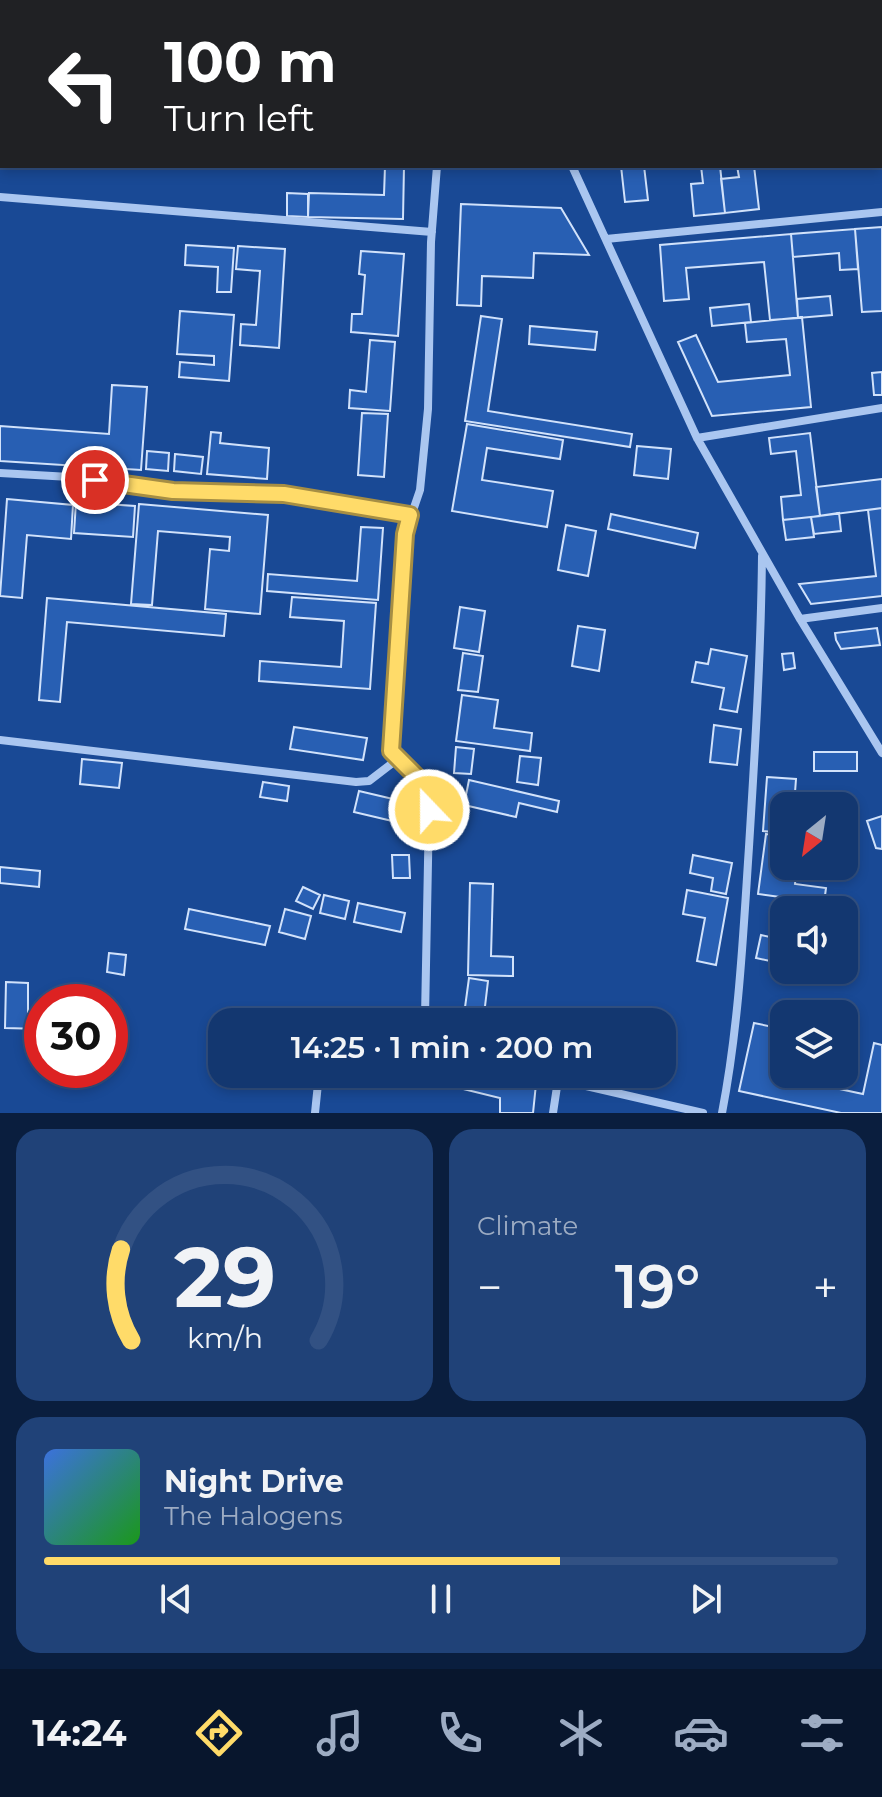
<!DOCTYPE html>
<html lang="en">
<head>
<meta charset="utf-8">
<style>
	body { margin:0; font-family:Montserrat,sans-serif; background:#204278; color:#f1f3f6; height:100vh; display:flex; flex-direction:column; font-size:30px; white-space:nowrap }
	* { box-sizing:border-box; margin:0 }
	p { font-size:26px; color:#9dacc3 }
	.icon { flex:none; width:44px; height:44px; fill:none; stroke:currentColor; stroke-width:2; stroke-linecap:round; stroke-linejoin:round }
	.map { position:relative; height:1113px; overflow:hidden }
	.sheet { display:flex; flex-direction:column; gap:16px; padding:16px; background:#0a1e3e; flex:1 }
	.sheet>* { flex:none }
	.banner { position:absolute; left:0px; top:0px; width:882px; height:168px; box-shadow:0 4px 12px #0003,0 0 0 2px #325183; background:#202124; color:#fff; overflow:hidden }
	.needle { width:52px; rotate:210deg }
	.buttons { position:absolute; left:770px; top:792px; display:grid; gap:16px }
	.buttons a { display:grid; place-items:center; width:88px; height:88px; border-radius:16px; background:#133770; box-shadow:0 4px 12px #0003,0 0 0 2px #325183; font-size:40px }
	.speed { position:absolute; left:24px; top:984px; display:flex; gap:16px; font-size:40px; font-weight:700; text-align:center }
	.speed>* { display:grid; place-content:center; width:104px; height:104px; border-radius:50%; background:#133770; box-shadow:0 4px 12px #0003,0 0 0 2px #325183; line-height:1 }
	.speed .limit { border:12px solid #d22; background:#fff; color:#111 }
	.pin { position:absolute; display:grid; place-items:center; width:68px; height:68px; color:#fff; margin:-34px; border:4px solid #fff; border-radius:50%; box-shadow:0 2px 8px #0007 }
	.me { position:absolute; width:88px; margin:-44px; rotate:338deg; stroke-linejoin:round; filter:drop-shadow(0 0 6px #0008) }
	.turn { display:flex; align-items:center; gap:28px; height:168px; padding:0 32px; font-size:36px }
	.turn .icon { width:104px; height:104px; stroke-width:2.5 }
	.turn b { display:block; font-size:56px; line-height:68px }
	.big { font-size:60px; font-weight:600; line-height:1.1 }
	.sheet .tile { flex:1; display:flex; flex-direction:column; justify-content:center; gap:12px; min-width:0; padding:0 28px; border-radius:24px; background:#204278 }
	.sheet .dial { align-items:center; gap:0 }
	.dial svg { height:208px; overflow:visible; fill:none; stroke:#325183; stroke-width:7; stroke-linecap:round; text-anchor:middle }
	.dial text { fill:#f1f3f6; stroke:none }
	.song { display:flex; align-items:center; gap:24px }
	.cover { width:96px; height:96px; border-radius:12px; background:linear-gradient(135deg,hsl(220 70% 55%),hsl(120 70% 35%)) }
	.played { height:8px; border-radius:4px; background:linear-gradient(90deg,#ffdb69 65%,#325183 65%) }
	.keys { display:flex; justify-content:space-around; direction:ltr }
	.heat { display:flex; justify-content:space-between; align-items:center; font-size:44px; direction:ltr }
	.sheet .tiles { flex:1; display:grid; gap:16px; grid-template-columns:1fr 1fr }
	.tile:last-child { grid-column:span 2 }
	.trip { position:absolute; left:208px; top:1008px; width:468px; height:80px; border-radius:24px; background:#133770; box-shadow:0 4px 12px #0003,0 0 0 2px #325183; font-weight:600; line-height:80px; text-align:center }
	.dock { display:flex; height:128px; justify-content:space-around; align-items:center; background:#08162d; color:#9dacc3 }
	.dock .icon { width:56px; height:56px }
	.dock .selected { color:#ffdb69 }
	.dock b { font-size:36px; color:#f1f3f6 }
	.map>svg:first-child { display:block }
</style>
</head>
<body>
<div class="map">
<svg width="882" height="1113" viewBox="0 0 882 1113">
	<rect width="100%" height="100%" fill="#194995"/>
	<!-- building -->
	<path fill="#285fb3" stroke="#d1e2fb" stroke-width="2" d="M385 166H404L403 219 308 217 309 193 384 195Z
		M621 166H644L648 200 625 202Z
		M701 166H720L725 213 694 216 691 184 703 183Z
		M737 166H754L759 209 725 213 721 179 739 177Z
		M287 193 308 194V217L287 216Z
		M461 204 561 208 589 255 534 253 533 278 482 276 481 306 457 305Z
		M882 227V311L862 312 855 229Z
		M855 229 858 269 840 270 839 253 793 257 791 234Z
		M791 234 798 318 770 320 764 262 686 268 689 299 664 301 660 245Z
		M186 245 234 248 231 292H217L218 267 185 265Z
		M238 246 285 249 279 348 240 345 241 324 256 325 260 271 236 269Z
		M361 251 404 254 398 336 351 332 352 314H362L365 275 359 274Z
		M830 296 832 315 798 318 797 299Z
		M749 304 751 322 712 326 710 308Z
		M180 311 234 315 229 381 179 377 180 362 214 365V356L177 354Z
		M481 316 502 319 488 411 632 434 630 447 465 421Z
		M802 317 811 407 712 416 678 342 696 335 718 382 790 375 786 339 747 342 745 323Z
		M530 326 597 332 595 350 529 344Z
		M370 340 395 342 390 411 349 408 350 390 366 392Z
		M882 372V395H874L872 373Z
		M112 385 147 387 141 470 0 461V426L109 434Z
		M362 413 388 414 384 477 358 475Z
		M467 424 563 440 560 459 487 448 482 480 553 491 547 527 452 511Z
		M211 432 221 433 220 443 269 448 267 479 207 474Z
		M810 433 820 516 783 520 781 497 801 495 796 451 771 454 769 438Z
		M637 446 671 449 668 479 634 475Z
		M147 451 169 453 168 471 146 469Z
		M175 454 203 457 201 474 174 471Z
		M882 479V508L820 516 816 487Z
		M7 499 73 505 71 539 27 535 22 598 0 596Z
		M76 502 135 506 133 537 74 533Z
		M139 504 268 515 260 614 205 609 210 549 229 551 230 537 158 531 152 605 131 604Z
		M882 508V596L811 604 799 584 876 576 868 510Z
		M839 513 841 531 814 534 811 517Z
		M611 514 698 533 695 548 608 529Z
		M811 517 814 537 786 540 783 520Z
		M566 525 596 531 588 576 558 570Z
		M361 527 383 528 378 600 267 591 268 574 357 581Z
		M292 597 376 603 370 689 259 681 260 661 341 667 344 621 290 617Z
		M47 598 226 614 224 636 67 622 60 702 39 700Z
		M460 607 485 611 479 652 454 648Z
		M578 626 605 630 599 671 572 666Z
		M877 628 880 645 841 649 836 640 835 633Z
		M711 649 747 656 737 712 720 709 724 688 692 682 696 662 708 664Z
		M463 653 483 656 478 692 458 690Z
		M793 653 795 668 784 670 782 654Z
		M462 695 498 700 494 728 532 733 530 751 456 741Z
		M714 725 741 729 737 765 710 762Z
		M294 727 367 738 363 760 290 749Z
		M456 747 474 749 471 774 454 773Z
		M814 752H857V771H814Z
		M520 756 541 758 538 785 517 782Z
		M82 759 122 763 119 788 80 784Z
		M767 777 796 779 794 806H784V833L763 831Z
		M469 780 559 801 557 812 519 803 516 817 464 805Z
		M263 782 289 786 287 801 260 797Z
		M359 791 410 803 405 824 354 812Z
		M882 816V849L876 848 867 821Z
		M766 834 784 837V866H797L795 884 826 888 824 903 758 894Z
		M392 855H409L410 878H393Z
		M693 855 732 863 726 894 711 891 713 878 690 873Z
		M0 867 40 871 39 887 0 883Z
		M470 883 493 884 491 956 513 957V976L468 975Z
		M303 887 320 895 313 909 296 901Z
		M687 890 728 898 716 965 697 961 705 918 683 914Z
		M324 895 349 901 345 919 320 913Z
		M358 903 405 913 401 932 354 922Z
		M189 909 270 926 265 945 185 929Z
		M285 909 311 916 305 939 279 932Z
		M761 935 784 940V964L756 958Z
		M109 953 126 955 124 975 107 972Z
		M469 978 488 981 484 1015 519 1020 518 1022H463Z
		M6 982 28 983V1012H42V1029L5 1028Z
		M754 1023 783 1029 774 1075 863 1094 874 1043 882 1045V1113H841L739 1091Z
		M460 1074H494L536 1084 533 1113H500V1098L459 1088Z"/>
	<g fill="none" stroke-linecap="round" stroke-linejoin="round">
		<!-- minor -->
		<path stroke="#aac6f0" stroke-width="8" d="M480 0 481 2
			M450 2V0
			M880 16H882
			M572 166 697 438 800 619 882 753
			M0 197 432 232
			M606 239 882 212
			M697 438 882 408
			M0 473 70 477 173 491 284 494 410 515
			M800 619 882 608
			M0 740 356 782 369 781 399 758
			M427 1022 425 1017 429 810 426 786 391 751 405 534 420 490 428 409 431 242 437 166
			M534 1074 703 1113
			M315 1113 319 1074
			M553 1113 558 1080
			M722 1113C739 1025 743 936 749 847 755 750 761 653 762 556"/>
	</g>
	<g fill="none" stroke-linecap="round" stroke-linejoin="round">
		<!-- route casing -->
		<g stroke="#a68e44" stroke-width="20">
			<path id="route" d="M95 480 173 491 284 494 410 515 405 534 391 751 426 786 429 810"/>
		</g>
		<!-- route -->
		<use href="#route" stroke="#ffdb69" stroke-width="14"/>
	</g>
</svg>
<div class="buttons">
<a><svg class="needle" viewBox="-14 -14 28 28"><path d="M0-13l5 13h-10z" fill="#e53935"/><path d="M0 13l5-13h-10z" fill="#9dacc3"/></svg></a>
<a><svg class="icon" aria-label="sound" viewBox="0 0 24 24"><path d="M4 9h4l5-4v14l-5-4H4zM17 9q2 3 0 6"/></svg></a>
<a><svg class="icon" aria-label="layers" viewBox="0 0 24 24"><path d="M12 4l9 5-9 5-9-5zM3 14l9 5 9-5"/></svg></a>
</div>
<div class="speed"><div class="limit">30</div></div>
<div class="pin" style="left:95px;top:480px;background:#d93025"><svg class="icon" aria-label="arrive" viewBox="0 0 24 24"><path d="M6 21V4h12l-3 4 3 4H6"/></svg></div>
<svg class="me" style="left:429px;top:810px" viewBox="-20 -20 40 40"><circle r="17" fill="#ffdb69" stroke="#fff" stroke-width="3"/><path d="M0-11L8 9 0 5-8 9z" fill="#fff"/></svg>
<div class="trip">14:25 · 1 min · 200 m</div>
<div class="banner">
<div class="turn"><svg class="icon" aria-label="left" viewBox="0 0 24 24"><path d="M17 20v-9H6M10 6l-5 5 5 5"/></svg><div><b>100 m</b>Turn left</div></div>
</div>
</div>
<section class="sheet">
<div class="tiles">
<div class="tile dial"><svg viewBox="0 0 100 80">
<path d="M14 69A42 42 0 1 1 86 69"/>
<path d="M14 69A42 42 0 0 1 10 34" stroke="#ffdb69"/>
<text x="50" y="56" font-size="32" font-weight="700">29</text>
<text x="50" y="72" font-size="11">km/h</text>
</svg></div>
<div class="tile"><p>Climate</p>
<div class="heat"><a>−</a><b class="big">19°</b><a>+</a></div>
</div>
<div class="tile">
<div class="song"><i class="cover"></i><div><b>Night Drive</b><p>The Halogens</p></div></div>
<div class="played"></div>
<div class="keys"><svg class="icon" aria-label="previous" viewBox="0 0 24 24"><path d="M18 5L8 12l10 7zM5 5v14"/></svg><svg class="icon" aria-label="pause" viewBox="0 0 24 24"><path d="M8 5v14M16 5v14"/></svg><svg class="icon" aria-label="next" viewBox="0 0 24 24"><path d="M6 5l10 7-10 7zM19 5v14"/></svg></div>
</div>
</div>
</section>
<nav class="dock">
<b>14:24</b>
<svg class="icon selected" aria-label="directions" viewBox="0 0 24 24"><path d="M12 3l9 9-9 9-9-9zM9 14v-3h6M13 9l2 2-2 2"/></svg>
<svg class="icon" aria-label="music" viewBox="0 0 24 24"><path d="M9 18V5l10-2v13"/><circle cx="6" cy="18" r="3"/><circle cx="16" cy="16" r="3"/></svg>
<svg class="icon" aria-label="phone" viewBox="0 0 24 24"><path d="M5 4h4l2 5-3 2q2 4 5 5l2-3 5 2v4C11 20 4 13 5 4z"/></svg>
<svg class="icon" aria-label="climate" viewBox="0 0 24 24"><path d="M12 3v18M4 7l16 10M4 17L20 7"/></svg>
<svg class="icon" aria-label="car" viewBox="0 0 24 24"><path d="M5 17H2v-5l4-1 3-4h7l3 4 3 1v5h-3M9 17h6M6 11h13"/><circle cx="7" cy="17" r="2"/><circle cx="17" cy="17" r="2"/></svg>
<svg class="icon" aria-label="filters" viewBox="0 0 24 24"><path d="M4 7h16M4 17h16"/><circle cx="9" cy="7" r="2"/><circle cx="15" cy="17" r="2"/></svg>
</nav>
</body>
</html>
